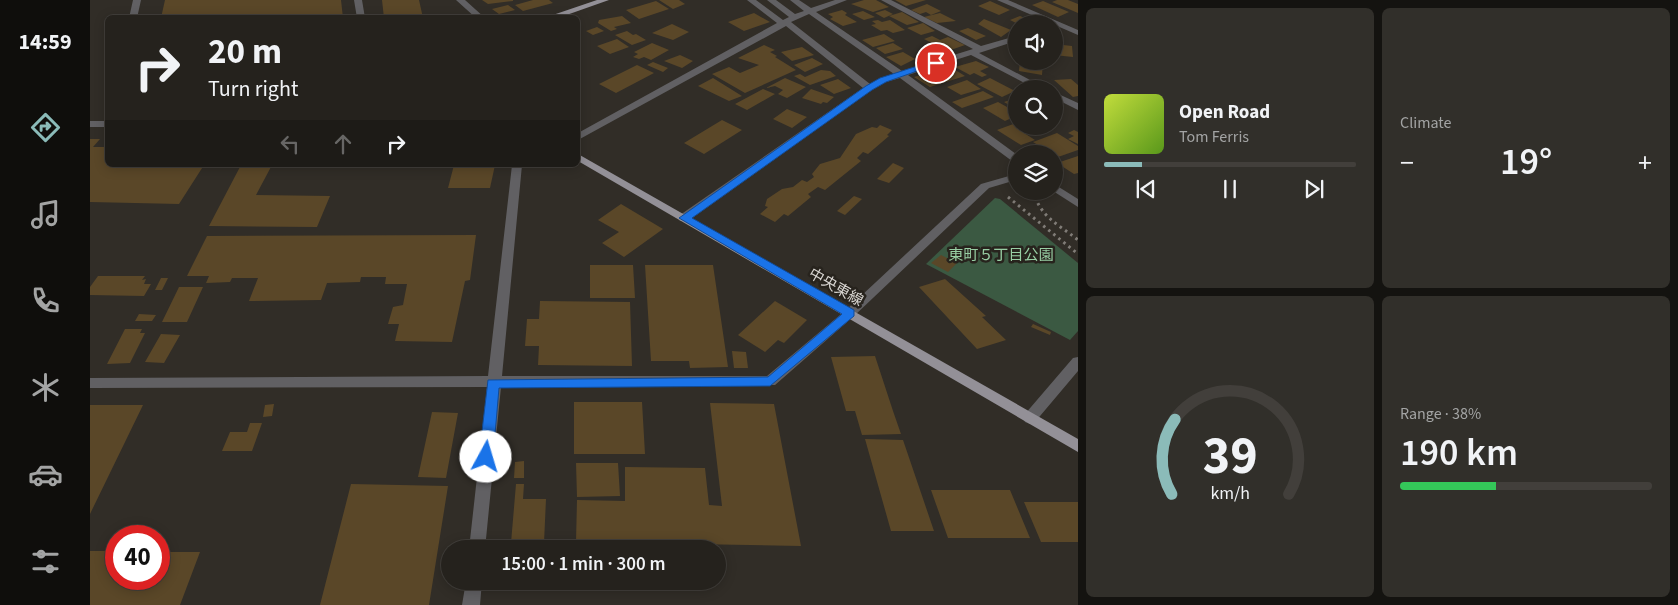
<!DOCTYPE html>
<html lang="en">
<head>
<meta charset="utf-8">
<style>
	body { margin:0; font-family:"Source Sans 3","Noto Sans JP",sans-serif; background:#312f2a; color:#f1f3f6; height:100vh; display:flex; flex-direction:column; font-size:19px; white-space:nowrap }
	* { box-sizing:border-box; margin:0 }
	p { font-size:16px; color:#a3a4a4 }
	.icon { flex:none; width:28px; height:28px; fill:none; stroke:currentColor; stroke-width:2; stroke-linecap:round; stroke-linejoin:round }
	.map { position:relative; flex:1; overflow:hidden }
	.details { display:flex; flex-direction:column; gap:8px; padding:8px; background:#141310; width:600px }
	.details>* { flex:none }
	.hud { position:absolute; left:15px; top:15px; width:475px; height:152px; border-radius:8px; box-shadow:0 2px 12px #0003,0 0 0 1px #423f3b; background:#25221d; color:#f1f3f6; overflow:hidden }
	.tools { position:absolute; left:918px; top:15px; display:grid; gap:10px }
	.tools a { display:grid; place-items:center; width:55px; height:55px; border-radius:50%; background:#25221d; box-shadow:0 2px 12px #0003,0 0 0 1px #423f3b; font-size:25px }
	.speed { position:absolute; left:15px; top:525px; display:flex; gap:10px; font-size:25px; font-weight:700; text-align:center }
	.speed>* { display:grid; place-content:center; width:65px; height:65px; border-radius:50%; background:#25221d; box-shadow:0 2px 12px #0003,0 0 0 1px #423f3b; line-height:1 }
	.speed .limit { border:8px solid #d22; background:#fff; color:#111 }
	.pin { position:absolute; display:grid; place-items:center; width:42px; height:42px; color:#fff; margin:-21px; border:2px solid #fff; border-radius:50%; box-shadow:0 1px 5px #0007 }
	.me { position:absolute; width:55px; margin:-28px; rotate:6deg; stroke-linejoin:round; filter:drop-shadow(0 0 4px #0008) }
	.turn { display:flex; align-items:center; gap:18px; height:105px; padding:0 20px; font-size:22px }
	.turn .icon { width:65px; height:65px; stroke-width:2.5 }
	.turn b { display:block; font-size:35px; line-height:42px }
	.lanes { display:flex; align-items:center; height:48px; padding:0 20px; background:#0003; justify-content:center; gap:25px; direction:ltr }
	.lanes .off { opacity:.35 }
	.big { font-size:38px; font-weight:600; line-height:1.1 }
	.details .tile { flex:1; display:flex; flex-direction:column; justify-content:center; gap:8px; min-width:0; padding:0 18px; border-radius:8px; background:#312f2a }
	.details .dial { align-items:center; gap:0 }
	.dial svg { height:130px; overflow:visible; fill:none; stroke:#423f3b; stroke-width:7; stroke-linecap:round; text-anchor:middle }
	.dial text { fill:#f1f3f6; stroke:none }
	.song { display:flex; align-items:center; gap:15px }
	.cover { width:60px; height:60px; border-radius:8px; background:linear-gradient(135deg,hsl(70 70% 55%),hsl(90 70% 35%)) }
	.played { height:5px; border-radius:2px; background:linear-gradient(90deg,#8bbbb9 15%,#423f3b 15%) }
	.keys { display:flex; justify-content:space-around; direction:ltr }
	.heat { display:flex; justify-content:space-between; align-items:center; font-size:28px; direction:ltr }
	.charge { height:8px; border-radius:4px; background:linear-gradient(90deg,#34c759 38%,#423f3b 0) }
	.details .tiles { flex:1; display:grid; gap:8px; grid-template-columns:repeat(2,1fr) }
	.trip { position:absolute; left:351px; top:540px; width:285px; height:50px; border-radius:25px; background:#25221d; box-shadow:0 2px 12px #0003,0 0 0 1px #423f3b; font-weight:600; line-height:50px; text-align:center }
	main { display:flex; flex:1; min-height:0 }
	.tab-bar { display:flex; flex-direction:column; width:90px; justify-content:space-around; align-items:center; background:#0f0e0c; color:#a3a4a4 }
	.tab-bar .icon { width:35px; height:35px }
	.tab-bar .current { color:#8bbbb9 }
	.tab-bar b { font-size:22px; color:#f1f3f6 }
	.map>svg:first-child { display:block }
</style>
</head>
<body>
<main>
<nav class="tab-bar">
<b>14:59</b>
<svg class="icon current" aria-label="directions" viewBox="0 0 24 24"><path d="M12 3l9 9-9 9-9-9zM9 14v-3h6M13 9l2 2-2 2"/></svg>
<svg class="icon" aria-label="music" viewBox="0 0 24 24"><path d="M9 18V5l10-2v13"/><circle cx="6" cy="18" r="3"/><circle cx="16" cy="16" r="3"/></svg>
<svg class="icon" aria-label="phone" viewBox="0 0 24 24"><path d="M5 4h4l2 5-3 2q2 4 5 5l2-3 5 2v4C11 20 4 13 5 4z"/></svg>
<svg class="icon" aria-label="climate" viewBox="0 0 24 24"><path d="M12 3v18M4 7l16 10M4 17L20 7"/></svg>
<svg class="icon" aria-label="car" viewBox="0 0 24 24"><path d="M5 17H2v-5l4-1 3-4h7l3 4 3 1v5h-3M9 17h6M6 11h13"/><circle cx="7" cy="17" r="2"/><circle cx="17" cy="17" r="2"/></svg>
<svg class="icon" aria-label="filters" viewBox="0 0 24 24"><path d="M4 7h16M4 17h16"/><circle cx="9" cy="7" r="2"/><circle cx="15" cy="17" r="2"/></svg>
</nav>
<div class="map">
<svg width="988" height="605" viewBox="0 0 988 605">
	<rect width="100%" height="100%" fill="#312d27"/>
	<!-- green -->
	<path fill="#3b5942" d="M905 198 910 199 988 263V331L980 340 836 264Z"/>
	<!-- building -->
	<path fill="#5a4728" d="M75 0H251L253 18H71Z
		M292 0H329L333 18H294Z
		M392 0H423V1L398 4Z
		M443 0H459L463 3 433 11 425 5Z
		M569 0H589L595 4 583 9Z
		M774 0H786L799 7 783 12 761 4Z
		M805 0H836L816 6Z
		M967 0H978L988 4V13L962 2Z
		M566 1 579 9 549 19 536 10Z
		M900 1 920 10 909 15 888 6Z
		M953 1 979 12 968 17 942 5Z
		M837 4 851 11 841 15 836 12 830 14 821 10Z
		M418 5 425 10 409 14 402 9Z
		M752 10 757 13 755 15 767 22 753 26 740 19 743 17 738 14Z
		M795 10 803 14 794 18 785 13Z
		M773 11 785 17 774 20 762 14Z
		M812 12 829 22 817 25 799 16Z
		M664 13 680 22 654 31 638 22Z
		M850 13 866 21 847 23 834 17Z
		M532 16 541 23 524 27 527 29 521 31 508 23 509 20Z
		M930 16 949 24H928L920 20Z
		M894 19 921 30 911 37 888 24Z
		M788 20 792 22 800 20 815 30 803 33 797 30 791 31 781 25 786 24 782 21Z
		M833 23 845 31 831 35 817 28Z
		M582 24 599 32 583 40 562 33Z
		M507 27 514 31 503 35 496 31Z
		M878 28 896 36 886 40 869 31Z
		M537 31 543 35 546 34 556 40 542 45 525 35Z
		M794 34 805 41 783 47 772 40Z
		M842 36 850 40 858 37 875 45 858 51 834 39Z
		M527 39 539 47 520 54 507 46Z
		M562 43 579 50 561 60 554 57 549 59 543 57 548 54 544 52Z
		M803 43 813 49 795 54 786 48Z
		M964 44 982 46 983 57 964 55Z
		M674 45 685 50 680 52 687 56 685 57 706 70 655 93 622 74 639 67 650 73 669 65 648 58Z
		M712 47 724 55 702 61 691 52Z
		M813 52 825 59 811 66 796 57Z
		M590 55 603 61 592 68 574 61Z
		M722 58 733 64 715 72 704 65Z
		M886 61 899 67 890 71 897 75 892 77 884 73 880 75 865 67Z
		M930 61H953L952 75 929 71Z
		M563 62 578 68 573 72 557 65Z
		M547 65 564 73 526 93 509 84Z
		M859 66 875 76 840 87 824 77Z
		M731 70 740 71 746 76 720 85 704 76 710 74 715 77Z
		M623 78 652 96 639 101 608 86Z
		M695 78 716 87 697 98 688 94 693 90 685 86 676 88Z
		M900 78 925 91 912 97 887 84Z
		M748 79 761 88 744 94 730 85Z
		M981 79 988 85V96L983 97 964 80Z
		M877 80 891 89 871 95 857 87Z
		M673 89 685 94 657 110 645 104Z
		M721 89 744 97 737 103 733 102 731 104 712 98Z
		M893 91 904 97 872 108 862 102Z
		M926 98V109L914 102Z
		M908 102 926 112V116L915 121 893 108Z
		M697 109 717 117 702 128 683 119Z
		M632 120 652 130 614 154 594 143Z
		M926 123V126L951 127 934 133 945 140 931 145 907 130Z
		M790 125 802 130 797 135 799 136 778 154 773 152 767 158 771 161 735 190 728 187 718 194 721 197 698 216 694 214 685 222 670 214 678 207 675 206 677 199 692 189 703 187 712 180 717 182 724 177 722 174 730 164 750 158 766 134 782 127 787 128Z
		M984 130 988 132V144L978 139 984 136 978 133Z
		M967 133 988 146V150L968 157 943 142Z
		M0 139H10L3 147H18V165H114L89 204 0 202Z
		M988 156V173L984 174 967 163Z
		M803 163 814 168 799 183 787 179Z
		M151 165H182L166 195 240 196 227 227 119 226Z
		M225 165H249L248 168H224Z
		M364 165H405L400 188H358Z
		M764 196 772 199 755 215 747 211Z
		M531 204 573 229 534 257 512 243 529 232 508 220Z
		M386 235 380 280 375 281 362 342 305 341 309 324H298L303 307 313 305 317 284H295L296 277H271L270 282 237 283 231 300 159 301 168 278H142L140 282 116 283 119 276H97L117 236Z
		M851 255 867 263 858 272 841 263Z
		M500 265H543L545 298H500Z
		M555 265H623L638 367 600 368 599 361H561Z
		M8 276H55L52 280 56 279 54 284H61L54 296 0 295V287Z
		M71 278H78L72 290H65Z
		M855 279 896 316 892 317 916 340 887 349 829 287Z
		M89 287H113L97 322H72Z
		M450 301 540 302 542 366 448 365 449 346H435L437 319H449Z
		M685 301 717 320 694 343 688 340 675 352 648 335Z
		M49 314 66 315 62 321H45Z
		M943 324 961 332 960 335 941 327Z
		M35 329H52L50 333H55L40 363 17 364Z
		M71 334 90 335 74 363 55 362Z
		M642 351 656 352 658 368H644Z
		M785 356 803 411 811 434 772 435 765 411H756L741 357Z
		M484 402H552L555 454H484Z
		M620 403 684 404 711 546 486 542 487 500 535 501V467L615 468 619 505 632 506Z
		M184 404 182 416 173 417 175 405Z
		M0 405H53L0 514Z
		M342 412 368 413 356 478 328 477Z
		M160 423H172L162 451H132L140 432H157Z
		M775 439 813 440 844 531H801Z
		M434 461V478H424L425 462Z
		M486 463H528L530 496 487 497Z
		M261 484 358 486 339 605H230Z
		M426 484H434L433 499H456L454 543H421Z
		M841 490H920L940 538H858Z
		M934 502H988V542H951Z
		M0 551H26V579H69V552H110L90 605H0Z"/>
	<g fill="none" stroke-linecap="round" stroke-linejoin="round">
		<!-- path -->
		<path stroke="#807c77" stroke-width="3" stroke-dasharray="2.5 4" stroke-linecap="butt" d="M943 191C951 218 967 223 988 240
			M918 197 988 254"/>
		<!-- minor -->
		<path fill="#616063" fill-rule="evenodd" d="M43 0H51L47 18H39Z
			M264 0H272L275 18H267Z
			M366 0H375L395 18H386Z
			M657 0H666L693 20 699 17 677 0H686L705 14 714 11 700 0H709L721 8 745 0H757L726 12 812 71 883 49 791 0H801L891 46 926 36V41L889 53 957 89H946L881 55 818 75 926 154V162L922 161 810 78 796 82 782 90 598 221H590L588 218 590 215 773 88 696 26 488 140V133L687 23ZM719 14 804 74 780 84 701 22Z
			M907 0H918L988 30V35Z
			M964 92 988 103V110L964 98Z
			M0 121H18V127H0Z
			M422 165H432L412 376H677L756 310 891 184 926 174V180L899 188 764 316 685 385 411 387 395 549H379L397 387 0 388V378L398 376Z
			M964 184 988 199V207L963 191Z
			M988 357V371L945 422 940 424 935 422 933 418 935 414 983 358Z
			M376 581H392L390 605H372Z"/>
		<!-- major -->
		<path fill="#939097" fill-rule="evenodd" d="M507 0H519L468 18H454Z
			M488 154 988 439V452L488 161Z"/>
	</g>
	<!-- route -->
	<path fill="#1a73e8" stroke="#114b97" d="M843 61 850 63 796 82 782 90 602 218 764 310V316L680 386 409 388 403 457 401 461H391L389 457 398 380 678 377 752 314 589 218 776 86 790 78Z"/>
	<g text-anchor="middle" stroke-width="5" stroke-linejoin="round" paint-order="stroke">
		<!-- park labels -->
		<g font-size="15" fill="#98cfa4" stroke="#27231d">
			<text x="911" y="260">東町５丁目公園</text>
		</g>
		<!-- street labels -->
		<g font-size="15" fill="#d8d5d1" stroke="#27231d">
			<text transform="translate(746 287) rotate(30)" y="5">中央東線</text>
		</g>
	</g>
</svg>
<div class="tools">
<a><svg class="icon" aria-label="sound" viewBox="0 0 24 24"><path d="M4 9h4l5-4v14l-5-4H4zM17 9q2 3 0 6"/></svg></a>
<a><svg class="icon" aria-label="search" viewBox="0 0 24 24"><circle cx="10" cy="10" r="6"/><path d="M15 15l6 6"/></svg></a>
<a><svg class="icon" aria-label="layers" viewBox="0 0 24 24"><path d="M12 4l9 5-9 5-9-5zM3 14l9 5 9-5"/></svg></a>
</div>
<div class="speed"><div class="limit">40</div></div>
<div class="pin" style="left:846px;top:63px;background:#d93025"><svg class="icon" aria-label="arrive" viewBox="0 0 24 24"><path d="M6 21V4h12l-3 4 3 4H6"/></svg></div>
<svg class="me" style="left:396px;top:457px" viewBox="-20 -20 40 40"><circle r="19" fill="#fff"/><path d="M0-13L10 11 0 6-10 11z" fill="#1a73e8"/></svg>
<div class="trip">15:00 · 1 min · 300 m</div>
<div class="hud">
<div class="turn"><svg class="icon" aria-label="right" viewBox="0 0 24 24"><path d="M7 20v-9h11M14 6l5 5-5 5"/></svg><div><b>20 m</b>Turn right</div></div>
<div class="lanes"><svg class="icon off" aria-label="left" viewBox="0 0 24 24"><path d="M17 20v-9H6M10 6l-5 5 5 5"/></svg><svg class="icon off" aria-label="ahead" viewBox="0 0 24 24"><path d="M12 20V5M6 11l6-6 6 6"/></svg><svg class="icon" aria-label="right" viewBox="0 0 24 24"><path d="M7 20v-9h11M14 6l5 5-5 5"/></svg></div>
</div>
</div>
<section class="details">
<div class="tiles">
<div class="tile">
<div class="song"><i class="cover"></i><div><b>Open Road</b><p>Tom Ferris</p></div></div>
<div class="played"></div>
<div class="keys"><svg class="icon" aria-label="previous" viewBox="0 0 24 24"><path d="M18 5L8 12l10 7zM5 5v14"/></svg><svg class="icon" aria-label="pause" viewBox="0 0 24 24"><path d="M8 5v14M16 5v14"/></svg><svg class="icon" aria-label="next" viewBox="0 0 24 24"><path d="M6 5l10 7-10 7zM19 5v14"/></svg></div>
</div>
<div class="tile"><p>Climate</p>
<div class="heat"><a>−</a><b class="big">19°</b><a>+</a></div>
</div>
<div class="tile dial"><svg viewBox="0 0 100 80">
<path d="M14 69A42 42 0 1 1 86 69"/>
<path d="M14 69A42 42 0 0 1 16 23" stroke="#8bbbb9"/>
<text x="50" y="56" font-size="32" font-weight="700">39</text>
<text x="50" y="72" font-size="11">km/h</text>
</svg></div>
<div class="tile"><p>Range · 38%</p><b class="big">190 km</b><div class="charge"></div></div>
</div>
</section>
</main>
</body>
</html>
